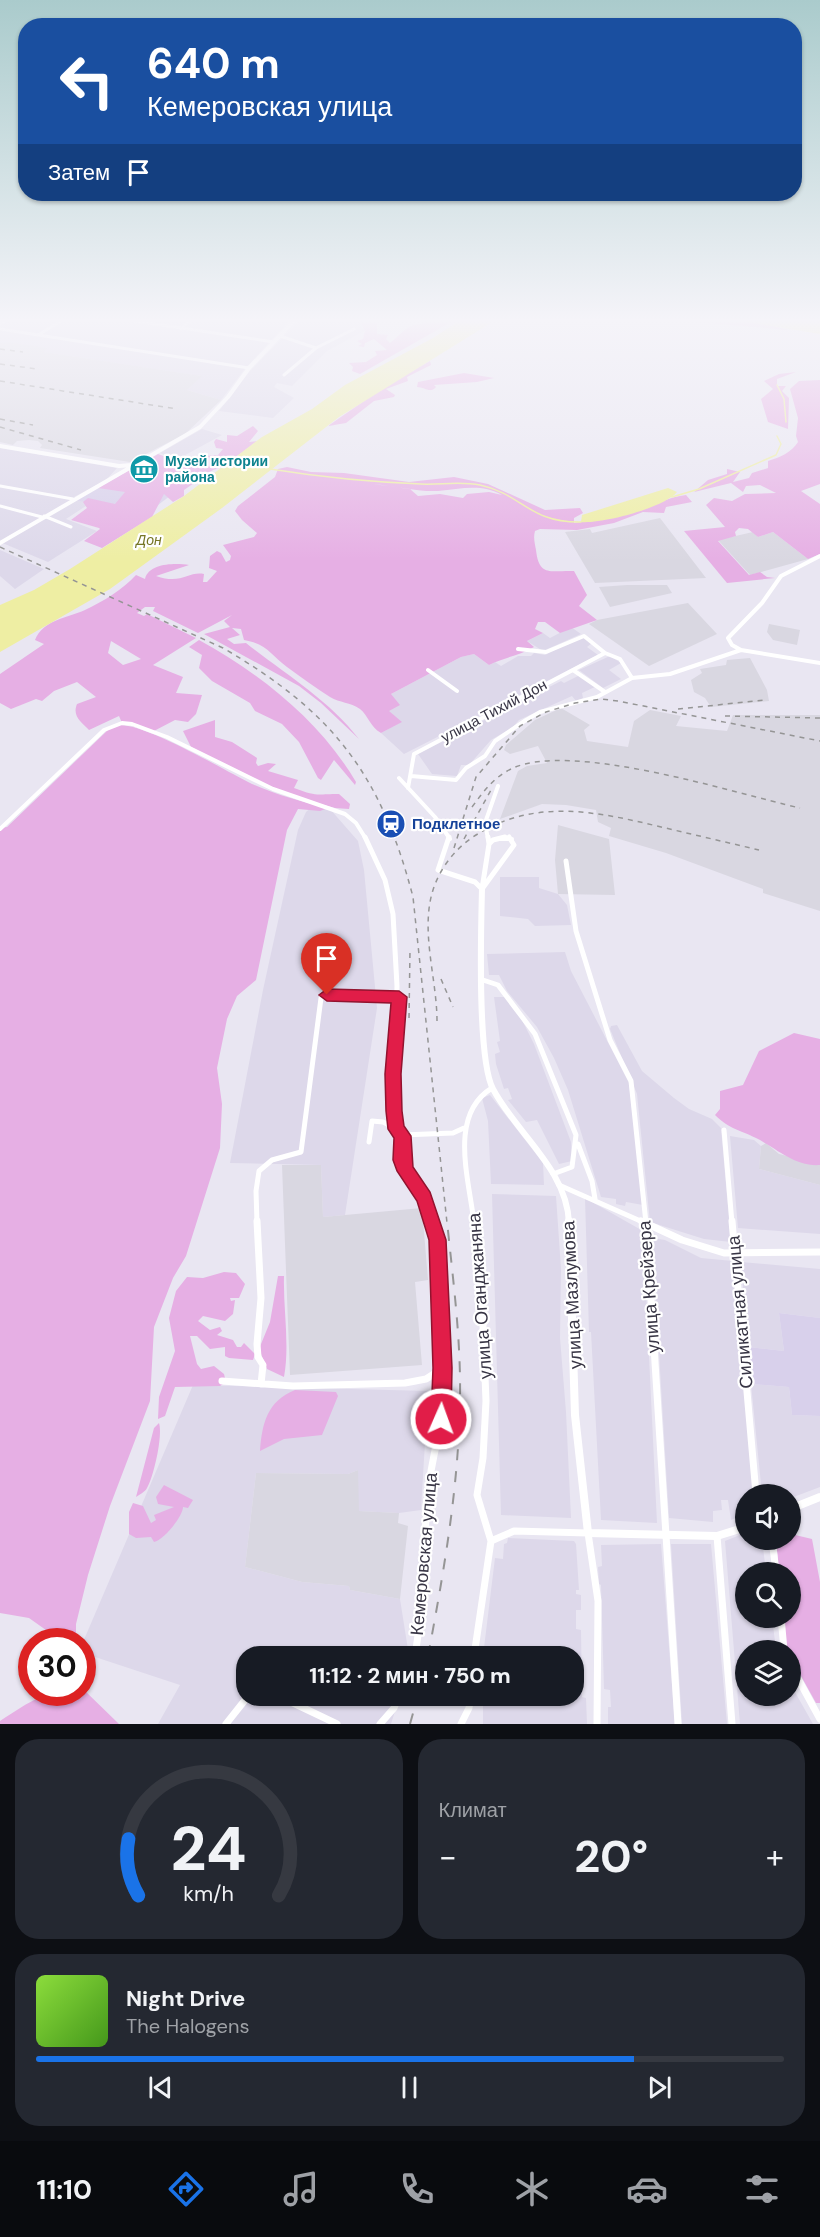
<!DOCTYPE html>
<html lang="ru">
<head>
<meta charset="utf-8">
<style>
	body { margin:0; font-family:"DM Sans",sans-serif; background:#242831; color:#f1f3f6; height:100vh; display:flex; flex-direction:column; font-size:22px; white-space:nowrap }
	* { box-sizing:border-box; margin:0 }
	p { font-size:20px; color:#9ea1a6 }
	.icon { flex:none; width:33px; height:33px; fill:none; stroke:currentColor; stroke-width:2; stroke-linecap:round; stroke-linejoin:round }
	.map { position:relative; height:1724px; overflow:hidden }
	.details { display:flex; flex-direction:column; gap:15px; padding:15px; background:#0d0f14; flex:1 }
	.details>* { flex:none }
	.hud { position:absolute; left:18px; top:18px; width:784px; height:183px; border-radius:24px; box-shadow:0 2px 4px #0004; background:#1a4fa0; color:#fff; overflow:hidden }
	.fabs { position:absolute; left:735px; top:1484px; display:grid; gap:12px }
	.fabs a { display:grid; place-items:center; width:66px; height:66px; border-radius:50%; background:#171b24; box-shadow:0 2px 4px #0004; font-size:30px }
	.speed { position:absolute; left:18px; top:1628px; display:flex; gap:12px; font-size:30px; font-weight:700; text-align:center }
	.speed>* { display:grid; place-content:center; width:78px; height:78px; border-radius:50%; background:#171b24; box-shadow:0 2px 4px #0004; line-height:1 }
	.speed .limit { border:9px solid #d22; background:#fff; color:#111 }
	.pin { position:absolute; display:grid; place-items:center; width:51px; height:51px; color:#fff; margin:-62px -26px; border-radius:50% 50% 50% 0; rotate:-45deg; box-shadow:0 0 6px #0007 }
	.pin .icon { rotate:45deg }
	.me { position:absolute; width:66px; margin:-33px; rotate:2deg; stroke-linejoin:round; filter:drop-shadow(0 0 4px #0008) }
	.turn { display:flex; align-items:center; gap:21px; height:126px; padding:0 30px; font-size:27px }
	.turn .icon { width:78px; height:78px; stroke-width:2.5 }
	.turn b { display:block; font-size:42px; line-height:51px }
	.then { display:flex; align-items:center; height:57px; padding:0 30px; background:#0003; gap:12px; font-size:22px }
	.big { font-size:45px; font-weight:700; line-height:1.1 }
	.details .widget { flex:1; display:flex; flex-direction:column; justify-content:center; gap:9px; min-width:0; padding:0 21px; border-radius:24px; background:#242831 }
	.details .dial { align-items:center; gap:0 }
	.dial svg { height:156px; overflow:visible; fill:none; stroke:#363941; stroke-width:7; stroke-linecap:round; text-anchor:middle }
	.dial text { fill:#f1f3f6; stroke:none }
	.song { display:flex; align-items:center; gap:18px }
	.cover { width:72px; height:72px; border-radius:9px; background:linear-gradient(135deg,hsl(90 70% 55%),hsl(100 70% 35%)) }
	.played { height:6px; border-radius:3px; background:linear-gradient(90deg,#1a73e8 80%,#363941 80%) }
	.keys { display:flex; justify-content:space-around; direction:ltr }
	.heat { display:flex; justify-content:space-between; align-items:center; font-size:33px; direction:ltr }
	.details .tiles { flex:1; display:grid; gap:15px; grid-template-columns:1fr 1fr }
	.widget:last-child { grid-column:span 2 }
	.trip { position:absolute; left:236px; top:1646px; width:348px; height:60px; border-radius:24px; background:#171b24; box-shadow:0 2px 4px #0004; font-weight:700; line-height:60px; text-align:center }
	.dock { display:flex; height:96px; justify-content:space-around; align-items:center; background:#090b0e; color:#9ea1a6 }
	.dock .icon { width:42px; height:42px }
	.dock .active { color:#1a73e8 }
	.dock b { font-size:27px; color:#f1f3f6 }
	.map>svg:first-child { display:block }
</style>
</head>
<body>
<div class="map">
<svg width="820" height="1724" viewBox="0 0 820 1724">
	<rect width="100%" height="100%" fill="#e9e6f2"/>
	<!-- residential -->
	<path fill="#ddd8ea" d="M6 321H289L244 370 221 400 187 390 201 376 43 352 46 348 0 343V324Z
		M299 321H363L361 327 366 330 327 351 292 386 277 383 274 387 294 398 273 418 219 411 250 371Z
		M202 429 222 435 176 460 160 453Z
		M0 448 117 468 106 480 74 497 89 504 66 519 97 531 48 562 0 542Z
		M0 550 44 569 15 589 0 576Z
		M571 627 581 634 543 651 527 641 543 633 550 638Z
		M583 636 592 643 587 647 598 655 404 754 381 733 401 722 388 711 391 694 461 657 474 654 489 665 495 662 501 666 518 656H531L534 653 545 655Z
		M610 656 621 663 609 670 621 679 603 688 579 670Z
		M580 675 597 686 582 693 583 698 576 701 572 696 519 720 513 727 491 740 469 765H461L457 776 432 774 418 754 561 681 564 683Z
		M314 805 330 809 358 841 364 870 377 1008 345 1215 323 1217 321 1165 230 1163 263 990 298 830 306 812Z
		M500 877H539V888L558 894 567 905 571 925 535 926 528 919 500 916Z
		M565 952 571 971 629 1083 643 1205 626 1202 625 1206 616 1204V1199L601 1197 568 1090 554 1058 537 1027 507 991 499 975H489L487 954Z
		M494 997H508L515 1006 534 1044 571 1142 572 1161 559 1164 537 1120 526 1122 508 1100 512 1099 508 1088 504 1089 496 1064 495 1054 500 1052 497 1042 500 1041Z
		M617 1025 642 1071 674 1098 689 1109 712 1119 721 1128 731 1242 704 1239 650 1222 637 1094 610 1029 611 1026Z
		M490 1095 543 1163 544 1185 491 1184 488 1121 482 1098Z
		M730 1136 754 1140 761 1146 759 1169 820 1185V1234L738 1228Z
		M492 1194 556 1196 561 1269 560 1338 566 1412 571 1518 501 1515Z
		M585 1198 643 1231 657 1523 601 1520 591 1332H589Z
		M652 1238 665 1240 701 1258 733 1261 754 1494H746L745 1514 731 1520 728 1500H721L722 1510 713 1511V1522L669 1518Z
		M741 1262 820 1269V1318L779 1313 784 1351 748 1347Z
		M751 1384 789 1387 792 1415 820 1416V1487L791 1498 790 1494H762Z
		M193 1385 428 1391 421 1510 399 1513 358 1511V1470L348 1474 256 1473 245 1567 302 1582 349 1586 350 1590 400 1599 409 1656H246V1695H400L391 1724H158L180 1685 83 1653V1642Z
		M745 1533 746 1539H762L766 1572H746V1617H772L776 1650H746V1695H790L791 1685 813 1724H740L725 1541Z
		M508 1538 574 1541 576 1544 579 1590H576V1594L581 1595V1610H576V1629L581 1630 582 1697 586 1698 587 1724H483V1695H573V1656H483L495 1558 503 1559 504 1544 507 1543Z
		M661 1544 675 1724H608V1707H611L610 1690 604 1689 601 1585 599 1584 598 1567 602 1566 601 1545Z
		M671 1544H711L727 1724H682Z"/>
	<!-- industrial -->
	<path fill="#d9d7e1" d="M6 342 47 348 44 352 202 376 187 390 221 400 185 434 130 462 40 448 42 445 38 441 29 440 17 441 13 445 0 442V343Z
		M660 518 706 578 595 583 565 532 590 529 592 533Z
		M753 532 758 537 773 532 808 559 750 575 718 540Z
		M627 585H667L672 593 610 607 599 587Z
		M688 603 717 634 649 666 589 624 597 620Z
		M769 624 800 630 797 645 773 640 767 632Z
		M750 658 767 690 769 701 711 707 705 698 694 692 691 680 702 673 700 669 726 665 727 660Z
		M561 708 590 725 584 730 587 741 628 747 634 721 650 710 681 716 676 726 727 731 733 715H820V911L763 893V889L666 853 609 836 611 828 598 822 596 810 566 805 542 804 500 819 518 771 527 766 547 763 538 746 510 754 504 750 506 745 535 720Z
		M558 825 609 839 615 895 558 894 555 860Z
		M766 1143 779 1154 820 1164V1185L759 1169 761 1146Z
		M282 1165H321L323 1217 422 1208 428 1280 415 1282 422 1365 290 1375Z
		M358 1470 359 1511 399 1513 398 1523 408 1526 400 1599 350 1590 349 1586 302 1582 245 1567 256 1473 348 1474Z"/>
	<!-- education -->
	<path fill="#d8d0eb" d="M123 474 174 493 146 514 75 500Z
		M779 1313 820 1318V1416L792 1415 789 1387 751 1384 748 1347 784 1351Z"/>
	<!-- green -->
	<path fill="#e6afe4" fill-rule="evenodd" d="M360 321H377V334L388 335 386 339 390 343C401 335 407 323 423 324L420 321H459L451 324V322L360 374 352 371 353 367 349 363 366 362 377 355 375 351 387 350 374 339 365 343 364 347 358 346 362 344 357 341 363 339 365 331Z
		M683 321 755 322 790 330Z
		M430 361 431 365 407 377 408 381 386 389 395 395 394 397 374 401 346 423 328 426 387 385Z
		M796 372 777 379V386H786L782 391 789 398 788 429 768 422 761 399 773 389 764 381 779 374Z
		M464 373 494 378 477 382 434 385 436 387C430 394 425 387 417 387L418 382Z
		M820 380V484L801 491 820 504V554L808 559 773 532 758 537 748 529 739 528 735 532 736 536 718 541 749 575 760 572 767 577 775 578 727 583 684 531 725 527 706 505 714 498 732 501 745 494 776 493 760 485 746 486 743 492 731 483 694 492 708 480 727 474V469L740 472 733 482 749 478 752 473 768 468V461C780 457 791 453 798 442L796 436 798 418 790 389 799 381Z
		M253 426 258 431 249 442 257 441 223 467 213 470 184 490V496L173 502 164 494 152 517 102 548 84 541 100 529 99 528 71 520 87 508 83 502 88 498 115 504 125 492 98 488 158 454 188 465 195 461 201 465 208 463 206 456 218 455 223 449 216 448 214 442 216 439 227 442V435L237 436Z
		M287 467 311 472 344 473 409 482 454 477 488 484 545 510 580 508 583 513 574 518V523C595 520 615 518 635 512 652 506 668 497 686 495L692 502 666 507 664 513 643 512 614 523 577 530 540 529 535 531C533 538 535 544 536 550 539 578 552 570 574 571L587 595 579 606 597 620 560 633 545 622H538L535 629 543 633 527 641 534 647C519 656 505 657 489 665L474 654 461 657 391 694 400 705 389 711 402 722 381 733C370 727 368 715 360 709 350 702 340 703 330 697 316 688 301 677 287 667 271 655 267 644 244 640L241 629 232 628 240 635 227 639 234 644 246 643C285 674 328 699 359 739L321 703 299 686 204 634 230 627 224 621 232 615 198 633 153 611 155 607H145L137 613 144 616 147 614 196 638 153 665 183 677 176 693 202 695 196 714 188 722 175 720 152 732 122 723 119 716 89 730C81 722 72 716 77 704L96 697 77 682 54 691 42 701 36 699 11 709 0 703V674L44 644 35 640C43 620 67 618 85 610 104 601 122 590 136 575L145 579C149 563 175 563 189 565L156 576C182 585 188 571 204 574L203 582H207L217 571 209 568 210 556 217 551 221 553 226 562 230 560 231 556 223 545 254 537 257 533 242 520 235 511 238 506 275 477 278 469ZM373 484C394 486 418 492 438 491 461 489 481 483 502 495L489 492 467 494 463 498 440 494 418 496 410 489ZM111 641 141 659 123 665 108 653Z
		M199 640C261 674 320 721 356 782L355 785 334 760 321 780 318 778 299 742 282 724 255 711 250 703 212 681 199 668 202 655 189 647Z
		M215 720V737L232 742 257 758 256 763 258 766 268 763 276 764 268 771 298 780 294 788C318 797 315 794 339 794L350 804 349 809 335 808 283 794 191 747 183 731Z
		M120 725C148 725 224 770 252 784 277 795 302 802 328 808L320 811 298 809 287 830 256 980 237 996 227 1019 217 1068 222 1104 220 1148 186 1256 173 1278 154 1327 150 1401 110 1506 88 1575 76 1624V1641L60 1640 29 1618 0 1613V828L7 827 110 728Z
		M794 1033 820 1039V1165C795 1167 776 1148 756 1138 738 1129 731 1130 715 1115L720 1109V1091L743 1085 759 1051Z
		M224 1272 236 1273 245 1284 239 1298H230L231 1301 235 1300 233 1314 225 1321 203 1316 198 1321 210 1330 220 1327 222 1331 217 1335 233 1340 237 1347H241L244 1343 255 1354 253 1360 229 1358 225 1356V1347L210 1349 197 1336H190L197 1364 201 1369 214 1366 224 1374 226 1382 220 1386 175 1387 165 1416 158 1419 159 1397 175 1351 169 1318 176 1291 187 1277 203 1278Z
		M278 1276H284C283 1309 290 1345 284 1377L267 1369 259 1349 270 1322Z
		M295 1390 336 1392 338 1396 322 1435 284 1439 260 1451C262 1424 267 1401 295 1390Z
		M159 1423C163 1435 154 1476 147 1488 145 1492 140 1494 136 1497L154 1428Z
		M164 1485 193 1500 188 1508 183 1507C183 1516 164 1540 154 1542L151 1537 136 1538 129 1534V1512L133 1503 143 1506 151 1523 156 1520 154 1515 174 1507 158 1504 156 1497Z
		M791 1534 812 1539 820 1582V1703H816L791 1658 790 1650H786L783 1617H790V1572H779L776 1539H790Z
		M83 1689 119 1724H0V1721C34 1699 41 1692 82 1692Z"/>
	<!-- water -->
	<path fill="#eeeea3" d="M459 321H494L339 417 222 508 110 589 0 652V605L34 590 70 569 184 496 262 437 312 409 345 385 433 338Z
		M741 321H820V334Z
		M668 488 677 492C664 508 601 524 581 522L582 515Z"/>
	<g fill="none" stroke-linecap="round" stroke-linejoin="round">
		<!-- stream -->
		<path stroke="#eeeea3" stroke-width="1.5" d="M777 385 784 399 786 422
			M270 469C320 477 370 482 421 484 440 485 460 481 480 485 522 494 529 523 581 522
			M672 497 699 489 776 455 781 444 777 436"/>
		<!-- minor-far3 -->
		<path stroke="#fff" stroke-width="3" d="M135 321 274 342
			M0 329 249 368
			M181 329 190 321
			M38 335 61 321
			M280 336 316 348
			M284 375 316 348 354 329
			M0 486 73 499
			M0 506 42 517
			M44 516 71 527"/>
		<!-- minor-far2 -->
		<path stroke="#fff" stroke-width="4" d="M518 649 546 652 584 636 605 653 620 659 632 678
			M741 650 732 645 728 638 762 603 781 576 820 556
			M428 670 457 691
			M573 670 605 692
			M411 776 456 780 466 768 485 756 495 741 526 720 540 712 597 697 632 678 670 674 741 650 820 663
			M399 778 435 817 450 839
			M408 788 414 754 605 653
			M0 829 104 730 122 723 132 724 167 737 273 789 345 814 356 823 366 839
			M488 839 485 823 498 786
			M498 839H512"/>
		<!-- minor-far1 -->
		<path stroke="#fff" stroke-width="5" d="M365 837 385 880 393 914 397 986 394 1094 397 1129 402 1135V1160L406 1171 424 1197 432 1223
			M449 837 438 870 475 882 482 889
			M488 837 489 844
			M505 837 493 840 489 844 482 889 514 845 509 837
			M566 861 576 931 610 1040 631 1081 646 1223
			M483 980 498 985 535 1034 576 1135 572 1167 553 1174
			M724 1130 732 1223
			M402 1135 453 1133 464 1128
			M369 1142 372 1121 383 1122 397 1129
			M578 1144 592 1181 595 1199
			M559 1185 645 1223
			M257 1223 256 1191 259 1171 272 1160 301 1152 321 998 327 995 399 997
			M474 1223C469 1178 448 1115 492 1088"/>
		<!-- minor -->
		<path stroke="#fff" stroke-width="7" d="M257 1221 261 1298 257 1344 258 1357 263 1365 261 1384
			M474 1221 482 1301 486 1401 483 1458 477 1495 491 1541 474 1656
			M641 1221 682 1240 724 1253 820 1252
			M646 1221 678 1724
			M732 1221 756 1494
			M222 1381 293 1386 405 1383 426 1379 443 1368
			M717 1536 732 1724
			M772 1539 776 1572
			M491 1541 514 1531 588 1533 598 1601 597 1724
			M781 1617 784 1650
			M415 1656 424 1594 423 1550 431 1471 441 1419 443 1368 437 1240 431 1221
			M790 1664 820 1719
			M266 1695 291 1702 337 1724
			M226 1724 249 1695
			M380 1724 394 1708 399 1695
			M461 1724 469 1708 471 1695"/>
		<!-- tertiary-far2 -->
		<path stroke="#fff" stroke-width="4" d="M0 323 4 321
			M0 446 119 466 132 465
			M0 543 200 427 228 397 249 368 294 321"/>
		<!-- tertiary-far1 -->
		<path stroke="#fff" stroke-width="6" d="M482 889C481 929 477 1059 493 1089 516 1133 567 1169 569 1223"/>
		<!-- tertiary -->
		<path stroke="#fff" stroke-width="8" d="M569 1221 575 1415 588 1533 717 1536 746 1527
			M790 1509 820 1497"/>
		<!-- rail-far1 -->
		<path stroke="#959595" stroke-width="1.5" stroke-dasharray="5 5" stroke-linecap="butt" d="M0 349 23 352
			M0 364 37 369
			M0 381 177 409
			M0 419 33 425
			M0 427 81 450
			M0 547 223 648C333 712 381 774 413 897L447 1223
			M678 709 765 700
			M725 716 820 718
			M472 807C484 791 493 778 511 769 569 740 734 793 800 808
			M464 839 491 790
			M454 848 476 777 520 726 546 712 575 703 601 699 618 701 820 741
			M441 979 453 1007
			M409 1018 410 950
			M437 1021C437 979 420 931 433 890 440 868 455 849 473 837 532 798 594 811 657 826 691 834 725 842 759 850"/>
		<!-- rail -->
		<path stroke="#959595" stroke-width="2" stroke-dasharray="11 11" stroke-linecap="butt" d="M428 1656C444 1571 459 1485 460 1398 461 1339 453 1280 447 1221
			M410 1724 418 1695"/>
	</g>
	<!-- sky -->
	<linearGradient id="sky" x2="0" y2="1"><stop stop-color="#aacbcc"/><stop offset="0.57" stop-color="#f5f4f9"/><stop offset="1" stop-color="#f5f4f9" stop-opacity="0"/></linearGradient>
	<rect width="820" height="562" fill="url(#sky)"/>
	<!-- route -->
	<path fill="#e11d48" stroke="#92132f" stroke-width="1.5" d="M327 989 399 991 407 997 401 1074 402 1111 404 1126 411 1136 413 1167 430 1192 446 1240 452 1368 451 1419 448 1425 441 1428 434 1425 431 1419 433 1368 429 1240 417 1201 397 1171 393 1160 394 1138 388 1129 386 1111 385 1074 391 1003 327 1001 319 995Z"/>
	<!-- icons -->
	<defs>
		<g id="museum-disc" transform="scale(1.5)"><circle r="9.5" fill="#0f9aa8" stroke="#fff"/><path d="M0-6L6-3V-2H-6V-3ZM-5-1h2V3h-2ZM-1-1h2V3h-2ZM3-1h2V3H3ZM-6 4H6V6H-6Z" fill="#fff"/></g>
		<g id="station-disc" transform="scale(1.5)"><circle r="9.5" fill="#1a4fb4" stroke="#fff"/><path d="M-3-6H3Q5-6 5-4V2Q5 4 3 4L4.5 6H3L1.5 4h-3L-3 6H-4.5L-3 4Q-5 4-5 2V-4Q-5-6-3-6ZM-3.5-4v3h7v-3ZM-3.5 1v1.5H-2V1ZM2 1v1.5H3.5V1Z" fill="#fff"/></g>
	</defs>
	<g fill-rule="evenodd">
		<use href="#museum-disc" x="144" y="469"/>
		<use href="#station-disc" x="391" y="824"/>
	</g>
	<g text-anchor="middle" stroke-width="4.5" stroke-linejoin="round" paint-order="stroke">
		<!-- far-culture labels -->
		<g font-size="14" font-weight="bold" fill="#0d838f" stroke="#fff" text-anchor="start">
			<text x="165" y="466">Музей истории<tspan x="165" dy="16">района</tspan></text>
		</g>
		<!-- far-water labels -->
		<g font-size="14" font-style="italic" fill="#767626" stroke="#fff">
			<text x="149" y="545">Дон</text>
		</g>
		<!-- street labels -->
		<g font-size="15" fill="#383545" stroke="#fff">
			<text transform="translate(494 711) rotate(-28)" y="5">улица Тихий Дон</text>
		</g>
		<!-- transit labels -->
		<g font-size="15" font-weight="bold" fill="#164399" stroke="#fff" text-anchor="start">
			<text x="412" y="829">Подклетное</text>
		</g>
		<!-- near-street labels -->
		<g font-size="18" fill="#383545" stroke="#fff">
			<text transform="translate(649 1287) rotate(-94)" y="6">улица Крейзера</text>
			<text transform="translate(572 1295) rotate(-93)" y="6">улица Мазлумова</text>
			<text transform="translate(480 1296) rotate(-94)" y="6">улица Оганджаняна</text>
			<text transform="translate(740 1312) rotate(-95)" y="6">Силикатная улица</text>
			<text transform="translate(424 1554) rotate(-85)" y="6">Кемеровская улица</text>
		</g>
	</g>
</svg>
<div class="fabs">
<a><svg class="icon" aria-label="sound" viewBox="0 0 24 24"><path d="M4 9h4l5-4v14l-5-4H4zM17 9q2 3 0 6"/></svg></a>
<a><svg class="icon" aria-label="search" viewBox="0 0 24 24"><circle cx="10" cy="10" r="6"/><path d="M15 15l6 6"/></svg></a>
<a><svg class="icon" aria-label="layers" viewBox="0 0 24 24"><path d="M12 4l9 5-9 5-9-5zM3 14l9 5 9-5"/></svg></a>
</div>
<div class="speed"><div class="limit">30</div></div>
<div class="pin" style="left:327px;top:995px;background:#d93025"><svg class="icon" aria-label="arrive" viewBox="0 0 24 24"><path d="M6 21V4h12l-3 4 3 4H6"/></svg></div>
<svg class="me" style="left:441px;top:1419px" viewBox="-20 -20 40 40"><circle r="17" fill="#e11d48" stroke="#fff" stroke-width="3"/><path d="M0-11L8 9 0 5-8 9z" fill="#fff"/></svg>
<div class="trip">11:12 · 2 мин · 750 m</div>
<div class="hud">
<div class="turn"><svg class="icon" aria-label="left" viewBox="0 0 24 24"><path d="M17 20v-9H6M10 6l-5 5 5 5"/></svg><div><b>640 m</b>Кемеровская улица</div></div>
<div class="then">Затем<svg class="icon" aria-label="arrive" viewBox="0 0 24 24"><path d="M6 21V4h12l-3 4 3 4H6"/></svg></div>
</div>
</div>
<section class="details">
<div class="tiles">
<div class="widget dial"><svg viewBox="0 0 100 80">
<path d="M14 69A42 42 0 1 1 86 69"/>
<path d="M14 69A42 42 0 0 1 9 40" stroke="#1a73e8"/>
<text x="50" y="56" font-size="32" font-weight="700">24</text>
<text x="50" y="72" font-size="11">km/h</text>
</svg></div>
<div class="widget"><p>Климат</p>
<div class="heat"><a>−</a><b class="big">20°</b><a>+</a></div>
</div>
<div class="widget">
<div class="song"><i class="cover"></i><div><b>Night Drive</b><p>The Halogens</p></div></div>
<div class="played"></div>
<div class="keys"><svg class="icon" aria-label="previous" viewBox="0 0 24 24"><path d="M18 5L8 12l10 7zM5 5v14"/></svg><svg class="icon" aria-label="pause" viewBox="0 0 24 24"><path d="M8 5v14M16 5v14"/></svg><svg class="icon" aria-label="next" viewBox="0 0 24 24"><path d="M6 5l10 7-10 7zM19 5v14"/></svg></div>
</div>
</div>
</section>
<nav class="dock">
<b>11:10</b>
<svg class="icon active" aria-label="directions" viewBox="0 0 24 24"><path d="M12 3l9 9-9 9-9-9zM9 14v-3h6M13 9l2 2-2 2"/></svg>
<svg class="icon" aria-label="music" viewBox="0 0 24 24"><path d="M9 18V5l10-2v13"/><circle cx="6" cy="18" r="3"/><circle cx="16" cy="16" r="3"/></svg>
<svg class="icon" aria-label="phone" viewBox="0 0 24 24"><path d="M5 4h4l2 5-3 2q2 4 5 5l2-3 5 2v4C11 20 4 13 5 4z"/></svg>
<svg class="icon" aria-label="climate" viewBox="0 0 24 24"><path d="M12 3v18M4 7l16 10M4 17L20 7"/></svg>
<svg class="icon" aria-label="car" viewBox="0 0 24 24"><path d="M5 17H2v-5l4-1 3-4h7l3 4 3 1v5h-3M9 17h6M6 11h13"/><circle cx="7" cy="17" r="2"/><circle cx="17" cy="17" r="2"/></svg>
<svg class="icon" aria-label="filters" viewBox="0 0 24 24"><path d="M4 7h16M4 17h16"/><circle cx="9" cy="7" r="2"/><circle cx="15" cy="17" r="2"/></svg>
</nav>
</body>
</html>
